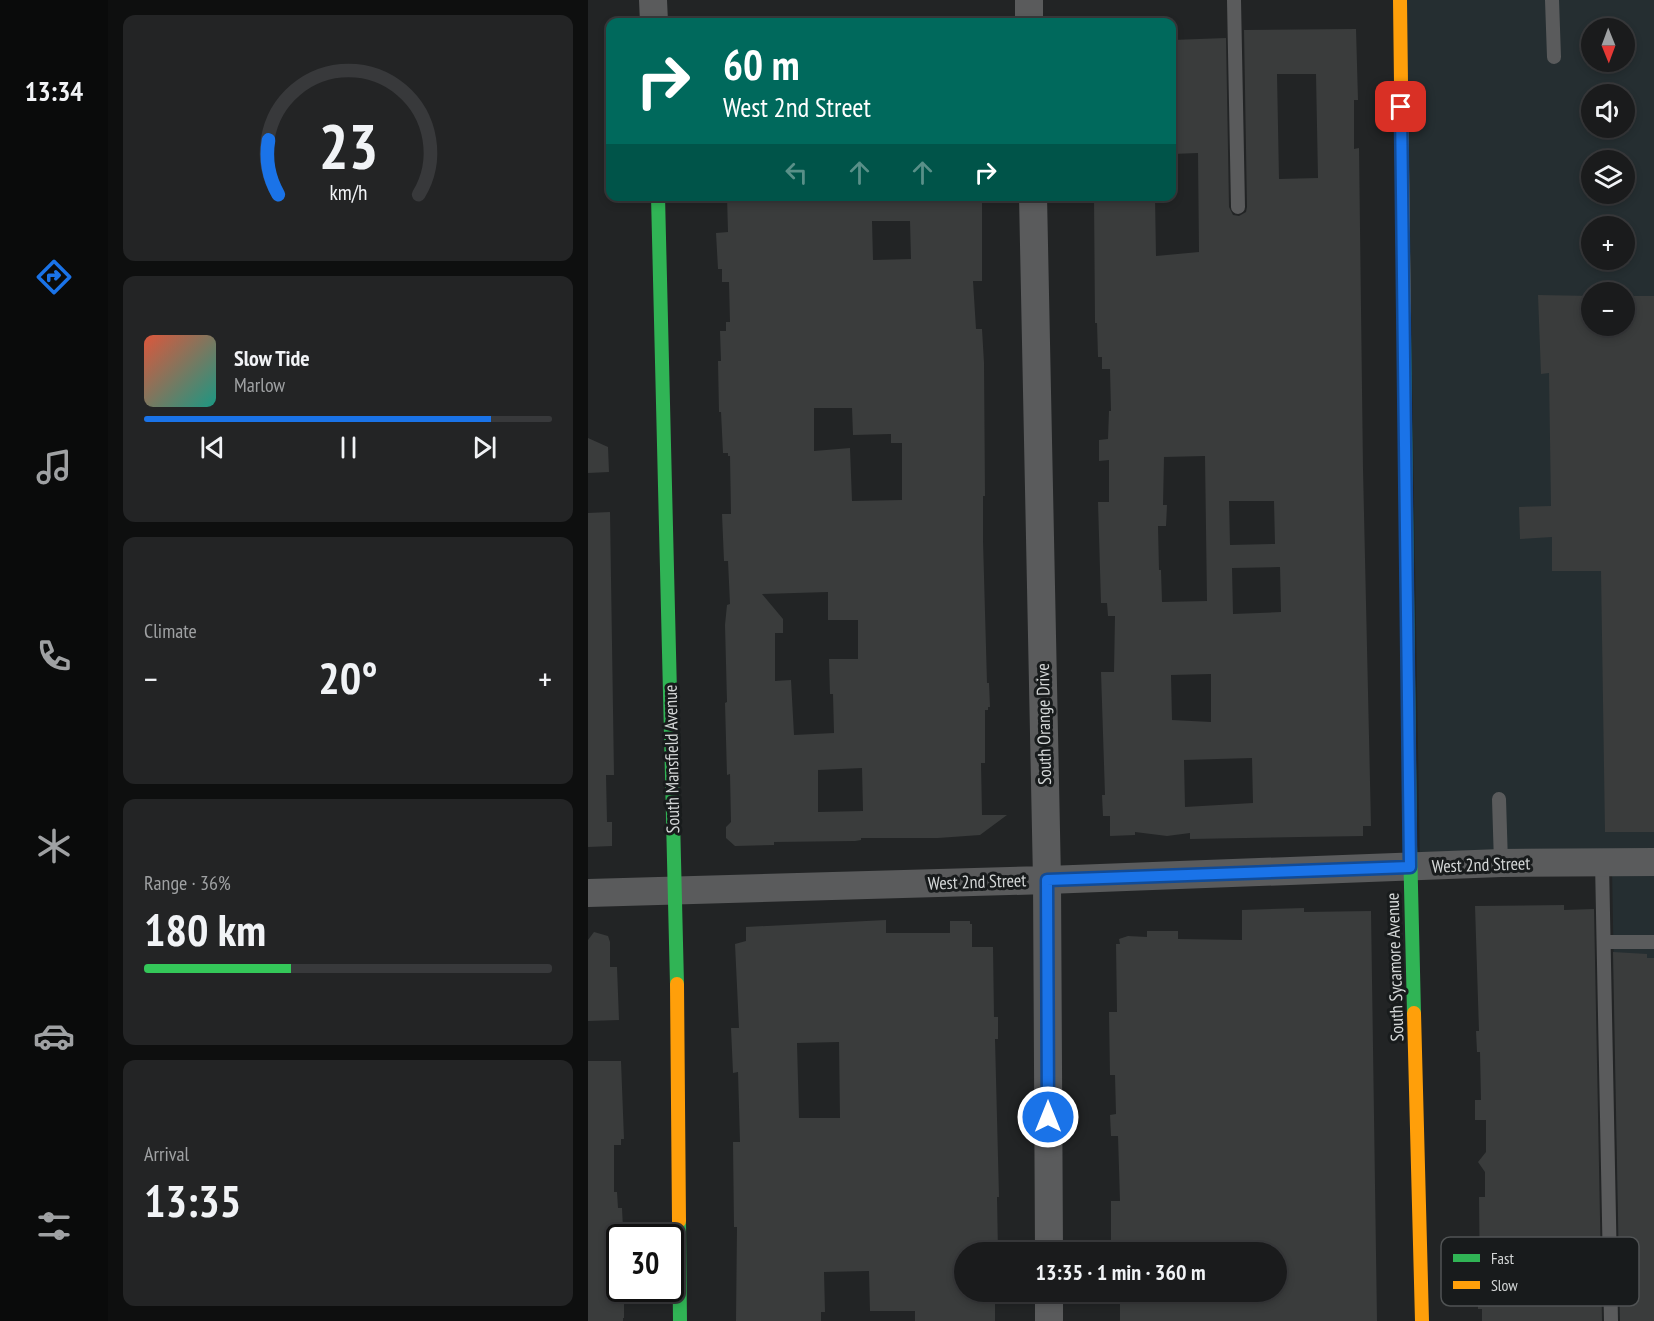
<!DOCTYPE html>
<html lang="en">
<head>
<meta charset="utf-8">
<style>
	body { margin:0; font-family:"PT Sans Narrow",sans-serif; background:#232425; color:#f1f3f6; height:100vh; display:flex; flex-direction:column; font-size:22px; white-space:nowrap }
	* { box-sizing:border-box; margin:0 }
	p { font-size:20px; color:#9fa1a3 }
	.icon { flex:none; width:33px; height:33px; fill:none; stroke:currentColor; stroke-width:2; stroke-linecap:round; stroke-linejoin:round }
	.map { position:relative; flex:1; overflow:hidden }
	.sheet { display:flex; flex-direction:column; gap:15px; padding:15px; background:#0e0f0f; width:480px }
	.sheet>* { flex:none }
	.guide { position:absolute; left:18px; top:18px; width:570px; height:183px; border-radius:12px; box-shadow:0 3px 9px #0003,0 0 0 2px #38393b; background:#00695c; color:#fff; overflow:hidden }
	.needle { width:39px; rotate:179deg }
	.buttons { position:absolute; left:993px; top:18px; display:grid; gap:12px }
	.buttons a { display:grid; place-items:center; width:54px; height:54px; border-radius:50%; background:#1a1b1c; box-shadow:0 3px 9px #0003,0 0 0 2px #38393b; font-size:30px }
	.speed { position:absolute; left:18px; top:1224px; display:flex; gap:12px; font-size:30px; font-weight:700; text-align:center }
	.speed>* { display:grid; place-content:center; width:78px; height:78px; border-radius:50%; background:#1a1b1c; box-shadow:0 3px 9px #0003,0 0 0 2px #38393b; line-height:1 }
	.speed .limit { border:3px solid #111; border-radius:9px; background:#fff; color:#111 }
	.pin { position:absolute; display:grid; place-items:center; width:51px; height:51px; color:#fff; margin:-26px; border-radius:12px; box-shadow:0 3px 9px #0006 }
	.me { position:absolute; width:66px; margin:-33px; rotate:0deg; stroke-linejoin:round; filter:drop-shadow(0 0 4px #0008) }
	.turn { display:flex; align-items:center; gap:21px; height:126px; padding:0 18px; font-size:27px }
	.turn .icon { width:78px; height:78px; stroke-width:2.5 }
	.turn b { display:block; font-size:42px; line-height:51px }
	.lanes { display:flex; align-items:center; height:57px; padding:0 18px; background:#0003; justify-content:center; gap:30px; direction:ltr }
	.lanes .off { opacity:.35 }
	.big { font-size:45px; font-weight:800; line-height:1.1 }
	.sheet .widget { flex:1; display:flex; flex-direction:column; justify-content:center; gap:9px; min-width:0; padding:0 21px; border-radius:12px; background:#232425 }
	.sheet .dial { align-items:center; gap:0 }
	.dial svg { height:156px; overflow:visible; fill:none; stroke:#38393b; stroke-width:7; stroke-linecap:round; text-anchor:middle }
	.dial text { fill:#f1f3f6; stroke:none }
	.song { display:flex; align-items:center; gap:18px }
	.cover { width:72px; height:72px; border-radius:9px; background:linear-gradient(135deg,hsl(10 70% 55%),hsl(170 70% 35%)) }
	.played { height:6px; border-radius:3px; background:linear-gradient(90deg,#1a73e8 85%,#38393b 85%) }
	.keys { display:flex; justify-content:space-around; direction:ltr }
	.heat { display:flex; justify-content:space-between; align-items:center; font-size:33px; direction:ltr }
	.charge { height:9px; border-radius:4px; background:linear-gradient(90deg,#34c759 36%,#38393b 0) }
	.trip { position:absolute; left:366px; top:1242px; width:333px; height:60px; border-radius:30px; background:#1a1b1c; box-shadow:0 3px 9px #0003,0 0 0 2px #38393b; font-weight:800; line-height:60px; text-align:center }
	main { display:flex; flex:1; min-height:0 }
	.tab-bar { display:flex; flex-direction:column; width:108px; justify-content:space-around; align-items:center; background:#0a0b0b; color:#9fa1a3 }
	.tab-bar .icon { width:42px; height:42px }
	.tab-bar .on { color:#1a73e8 }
	.tab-bar b { font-size:27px; color:#f1f3f6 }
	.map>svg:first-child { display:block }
</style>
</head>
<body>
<main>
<nav class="tab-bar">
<b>13:34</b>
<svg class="icon on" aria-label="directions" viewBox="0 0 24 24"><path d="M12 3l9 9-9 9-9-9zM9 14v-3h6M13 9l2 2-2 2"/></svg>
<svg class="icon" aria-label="music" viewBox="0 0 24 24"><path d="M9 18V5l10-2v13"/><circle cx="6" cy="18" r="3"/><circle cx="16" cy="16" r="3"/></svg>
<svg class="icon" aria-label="phone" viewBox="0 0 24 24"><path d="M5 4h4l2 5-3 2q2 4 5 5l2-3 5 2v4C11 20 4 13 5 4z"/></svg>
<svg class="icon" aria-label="climate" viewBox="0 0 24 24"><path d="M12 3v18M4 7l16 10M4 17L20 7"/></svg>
<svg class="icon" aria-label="car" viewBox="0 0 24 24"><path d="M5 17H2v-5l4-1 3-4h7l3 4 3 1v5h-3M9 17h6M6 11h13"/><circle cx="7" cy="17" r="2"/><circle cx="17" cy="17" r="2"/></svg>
<svg class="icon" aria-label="filters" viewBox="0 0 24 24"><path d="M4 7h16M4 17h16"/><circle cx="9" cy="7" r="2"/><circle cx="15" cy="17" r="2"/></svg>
</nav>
<section class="sheet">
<div class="widget dial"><svg viewBox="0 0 100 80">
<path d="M14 69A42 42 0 1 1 86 69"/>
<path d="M14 69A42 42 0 0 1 9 41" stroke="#1a73e8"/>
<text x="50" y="56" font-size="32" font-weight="700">23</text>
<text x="50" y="72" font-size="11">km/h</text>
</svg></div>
<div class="widget">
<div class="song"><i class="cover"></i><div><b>Slow Tide</b><p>Marlow</p></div></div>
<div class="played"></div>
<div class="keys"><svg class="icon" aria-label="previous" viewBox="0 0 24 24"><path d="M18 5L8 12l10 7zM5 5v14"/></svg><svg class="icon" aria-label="pause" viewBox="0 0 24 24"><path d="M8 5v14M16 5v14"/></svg><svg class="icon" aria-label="next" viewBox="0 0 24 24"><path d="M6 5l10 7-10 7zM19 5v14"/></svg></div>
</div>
<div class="widget"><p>Climate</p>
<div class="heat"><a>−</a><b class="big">20°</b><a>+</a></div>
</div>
<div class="widget"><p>Range · 36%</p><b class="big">180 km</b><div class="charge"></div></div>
<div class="widget"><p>Arrival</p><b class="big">13:35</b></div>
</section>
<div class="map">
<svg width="1066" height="1321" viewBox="0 0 1066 1321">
	<rect width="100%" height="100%" fill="#222425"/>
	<!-- built -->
	<path fill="#252e31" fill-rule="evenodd" d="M818 0H1066V1321H1032L1024 868 832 874ZM1004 28H1036V62H1004ZM1004 94H1036V128H1004ZM1004 160H1036V194H1004ZM1004 226H1036V260H1004ZM1004 292H1036V326H1004Z"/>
	<!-- building -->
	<path fill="#3a3c3c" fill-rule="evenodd" d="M768 29 770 100H766V149L771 148 775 469 783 826H775V836L602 839V833L579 836 547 832V835L522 836V816H515L514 795H517L513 672H526L527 616H520L519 603H513L510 502H521V460L511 461V440L520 439 521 411H523L522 369H514V357H510L509 323H507L506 196H567L568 256 611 252 610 153 584 154V40L638 38 641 207 645 215 651 216 658 212 659 207 656 30ZM689 74H728L730 178 691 179ZM617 456 619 601 574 602 573 570H571L570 526H578L579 505H575L576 457ZM641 501H686L687 544 642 545ZM692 567 693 612 645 614 644 568ZM623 674V722L584 720 583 675ZM664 758 665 803 597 807 596 760Z
		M139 196H260V199L305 198V196H387V201H394V281H385L388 329H394L396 363 397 496H395V541L399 683H401L402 707H400V710H397V763H393L394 815H419L392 835 350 838H273V840L267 841 186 842V845L147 846 138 838V827L143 822 142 774 139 775 137 703 139 702 137 625 139 605 142 604 140 561H136L134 514H143L142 456H140V453H135L133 412H131L130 361H133L132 331H138V322H142L141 282H134V269H130L128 233 140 232ZM284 221H322L323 259 285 260ZM226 408H264L265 435 303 434V443H314V500L264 501 262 448 226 451ZM240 592V620H270V659H241L242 694H245L246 733 206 735 203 680 187 681V633H195V619L174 594ZM274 768 275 811 230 812V770Z
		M950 295 1004 296V326H1036V296H1066V832H1017L1013 571H964V537L932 539 931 507 963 506 961 373 953 374Z
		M0 438 20 447 21 472 0 473Z
		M22 512 26 775H18L19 822H24V846L0 847V513Z
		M976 905V910L1006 909 1014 1321H894V1309H890V1290H892L891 1197H897V1172L890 1162 898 1152V1120H887V1100H893L892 1052H889L888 1031H891L887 906Z
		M716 908V912L783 911 789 1321H532V1295L688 1292V1252H523V1201H532L530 1136H523L522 1115 528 1114 527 1075H522L521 1012H529L528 944H532L531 939 540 936 559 937V931H590V939L654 940V910Z
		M298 920V933H362V921H382V924H384V947H405L406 1017H410V1039H407L411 1197H409L410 1252H376V1292H407V1321H327V1311H282L281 1271 236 1272 237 1312H233V1321H148L149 1227H146L145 1142H152L150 1072 145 1073 143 1028H151L147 944 158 941V927ZM251 1042 252 1118H211L209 1043Z
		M6 932 20 936 22 942V967H29L31 1020 0 1021V940Z
		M1025 952 1059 954V958H1066V1321H1032Z
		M0 1061H33L36 1139H33V1145H26V1192H29L30 1208H34L35 1229H26L27 1274 32 1273V1288H36V1318H35V1321H0Z"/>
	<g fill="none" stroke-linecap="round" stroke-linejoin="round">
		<!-- lane -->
		<path stroke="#5a5b5c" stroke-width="14" d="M646 0 650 207
			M964 0 966 57
			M911 799 913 863
			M1014 862 1023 1321
			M1016 942H1066"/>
		<!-- street -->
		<path stroke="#5a5b5c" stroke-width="28" d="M65 0 66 22
			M441 0V22
			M445 196 459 880 461 1252
			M0 893 459 880 913 863 1066 862
			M461 1292V1321"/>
		<!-- fast -->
		<path stroke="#30b455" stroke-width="14" d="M70 196 89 984
			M816 333 822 845 826 1013
			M91 1221 92 1321"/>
		<!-- slow -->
		<path stroke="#ff9f0a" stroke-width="14" d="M812 0 816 333
			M89 984 91 1221
			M826 1013 834 1321"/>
	</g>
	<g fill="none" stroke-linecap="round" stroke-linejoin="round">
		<!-- route casing -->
		<g stroke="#114b97" stroke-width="15">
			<path id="route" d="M460 1117 459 880 822 867 813 107"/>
		</g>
		<!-- route -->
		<use href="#route" stroke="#1a73e8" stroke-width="10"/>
	</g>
	<g text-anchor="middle" stroke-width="6" stroke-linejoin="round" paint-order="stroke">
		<!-- street labels -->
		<g font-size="18" fill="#d4d7d7" stroke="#181b1c">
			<text transform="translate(456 724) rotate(-91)" y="6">South Orange Drive</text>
			<text transform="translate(84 759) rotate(-91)" y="6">South Mansfield Avenue</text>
			<text transform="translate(893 865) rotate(-2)" y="6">West 2nd Street</text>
			<text transform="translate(389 882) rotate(-2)" y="6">West 2nd Street</text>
			<text transform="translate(807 967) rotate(-92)" y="6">South Sycamore Avenue</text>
		</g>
	</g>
	<!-- legend -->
	<rect x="853" y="1237" width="198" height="69" rx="9" fill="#181b1c" stroke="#505354" stroke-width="1.5"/>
	<rect x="865" y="1254" width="27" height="8" fill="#30b455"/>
	<rect x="865" y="1281" width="27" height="8" fill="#ff9f0a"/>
	<g font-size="16" fill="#d4d7d7">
		<text x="903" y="1264">Fast</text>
		<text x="903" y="1291">Slow</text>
	</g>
</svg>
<div class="buttons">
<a><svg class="needle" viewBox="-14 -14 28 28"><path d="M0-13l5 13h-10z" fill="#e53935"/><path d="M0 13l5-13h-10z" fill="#9fa1a3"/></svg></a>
<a><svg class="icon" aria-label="sound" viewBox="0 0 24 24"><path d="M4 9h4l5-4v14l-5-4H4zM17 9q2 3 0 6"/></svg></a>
<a><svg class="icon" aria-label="layers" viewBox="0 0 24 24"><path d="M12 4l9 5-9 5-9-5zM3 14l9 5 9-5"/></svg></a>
<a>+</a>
<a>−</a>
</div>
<div class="speed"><div class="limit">30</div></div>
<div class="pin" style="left:813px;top:107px;background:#d93025"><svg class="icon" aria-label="arrive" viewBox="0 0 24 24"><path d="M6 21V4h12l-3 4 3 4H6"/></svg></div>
<svg class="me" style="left:460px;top:1117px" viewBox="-20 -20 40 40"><circle r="17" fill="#1a73e8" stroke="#fff" stroke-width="3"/><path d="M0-11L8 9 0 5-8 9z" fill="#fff"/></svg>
<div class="trip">13:35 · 1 min · 360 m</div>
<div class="guide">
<div class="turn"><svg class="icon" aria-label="right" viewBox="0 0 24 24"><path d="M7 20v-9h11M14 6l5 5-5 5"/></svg><div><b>60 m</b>West 2nd Street</div></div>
<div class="lanes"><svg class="icon off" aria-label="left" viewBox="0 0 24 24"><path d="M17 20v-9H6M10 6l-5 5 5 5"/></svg><svg class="icon off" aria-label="ahead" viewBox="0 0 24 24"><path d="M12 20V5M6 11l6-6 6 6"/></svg><svg class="icon off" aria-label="ahead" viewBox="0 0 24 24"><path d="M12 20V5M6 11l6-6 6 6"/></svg><svg class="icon" aria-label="right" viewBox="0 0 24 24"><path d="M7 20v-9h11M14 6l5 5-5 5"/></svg></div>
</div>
</div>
</main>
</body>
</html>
